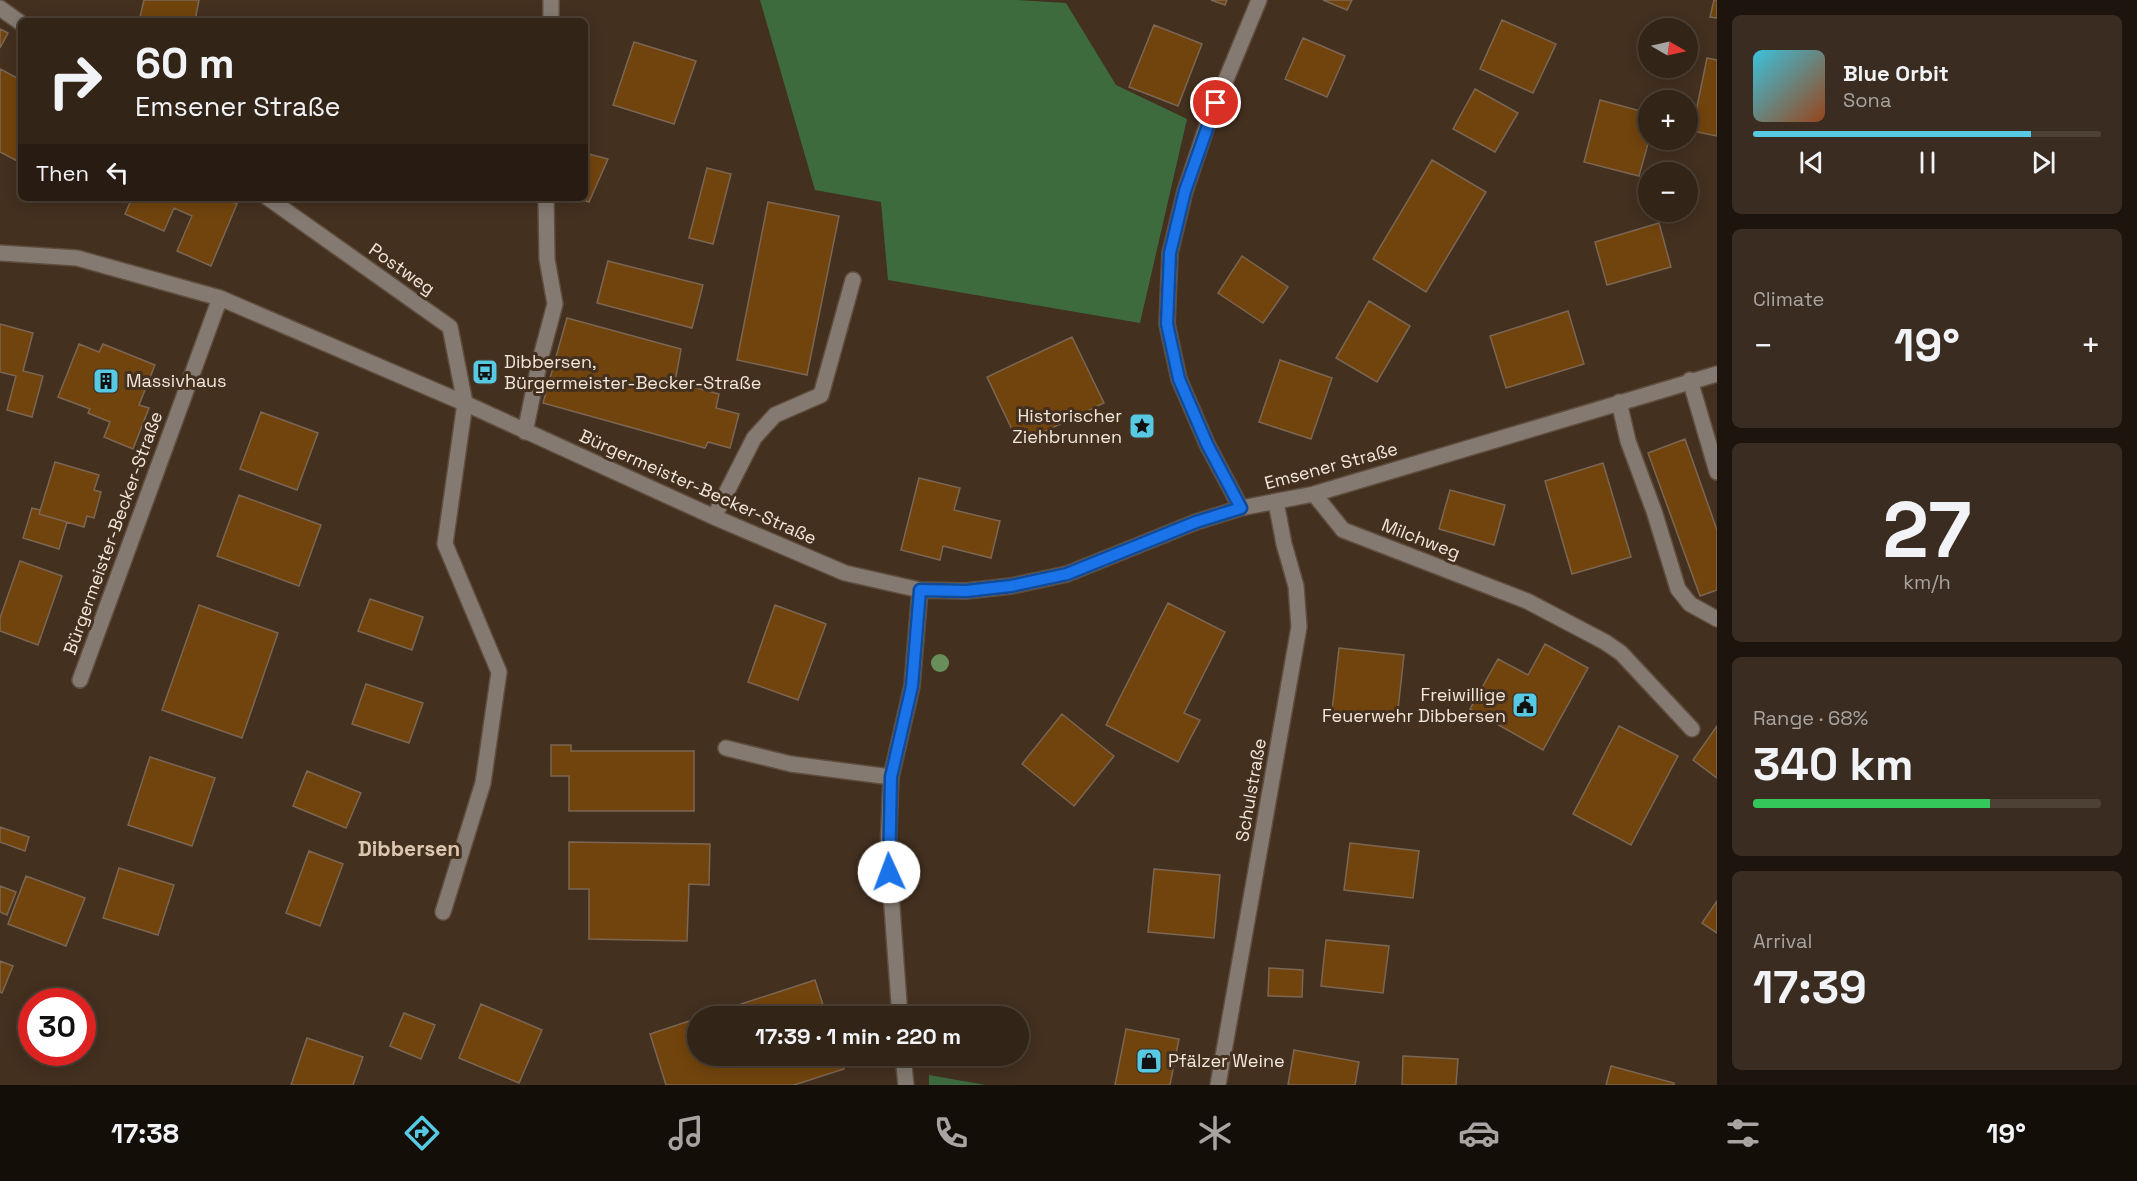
<!DOCTYPE html>
<html lang="en">
<head>
<meta charset="utf-8">
<style>
	body { margin:0; font-family:"Space Grotesk",sans-serif; background:#3a2c20; color:#f1f3f6; height:100vh; display:flex; flex-direction:column; font-size:22px; white-space:nowrap }
	* { box-sizing:border-box; margin:0 }
	p { font-size:20px; color:#a8a4a1 }
	.icon { flex:none; width:33px; height:33px; fill:none; stroke:currentColor; stroke-width:2; stroke-linecap:round; stroke-linejoin:round }
	.map { position:relative; flex:1; overflow:hidden }
	.details { display:flex; flex-direction:column; gap:15px; padding:15px; background:#1c140d; width:420px }
	.details>* { flex:none }
	.banner { position:absolute; left:18px; top:18px; width:570px; height:183px; border-radius:9px; box-shadow:0 3px 15px #0003,0 0 0 2px #4d4136; background:#322417; color:#f1f3f6; overflow:hidden }
	.needle { width:39px; rotate:99deg }
	.buttons { position:absolute; left:1638px; top:18px; display:grid; gap:12px }
	.buttons a { display:grid; place-items:center; width:60px; height:60px; border-radius:50%; background:#322417; box-shadow:0 3px 15px #0003,0 0 0 2px #4d4136; font-size:30px }
	.speed { position:absolute; left:18px; top:988px; display:flex; gap:12px; font-size:30px; font-weight:700; text-align:center }
	.speed>* { display:grid; place-content:center; width:78px; height:78px; border-radius:50%; background:#322417; box-shadow:0 3px 15px #0003,0 0 0 2px #4d4136; line-height:1 }
	.speed .limit { border:9px solid #d22; background:#fff; color:#111 }
	.pin { position:absolute; display:grid; place-items:center; width:51px; height:51px; color:#fff; margin:-26px; border:3px solid #fff; border-radius:50%; box-shadow:0 2px 6px #0007 }
	.me { position:absolute; width:66px; margin:-33px; rotate:358deg; stroke-linejoin:round; filter:drop-shadow(0 0 4px #0008) }
	.turn { display:flex; align-items:center; gap:21px; height:126px; padding:0 18px; font-size:27px }
	.turn .icon { width:78px; height:78px; stroke-width:2.5 }
	.turn b { display:block; font-size:42px; line-height:51px }
	.then { display:flex; align-items:center; height:57px; padding:0 18px; background:#0003; gap:12px; font-size:22px }
	.big { font-size:45px; font-weight:800; line-height:1.1 }
	.details .widget { flex:1; display:flex; flex-direction:column; justify-content:center; gap:9px; min-width:0; padding:0 21px; border-radius:9px; background:#3a2c20 }
	.details .dial { align-items:center; gap:0 }
	.dial b { font-size:78px; line-height:1 }
	.song { display:flex; align-items:center; gap:18px }
	.cover { width:72px; height:72px; border-radius:9px; background:linear-gradient(135deg,hsl(190 70% 55%),hsl(20 70% 35%)) }
	.played { height:6px; border-radius:3px; background:linear-gradient(90deg,#57c9e2 80%,#4d4136 80%) }
	.keys { display:flex; justify-content:space-around; direction:ltr }
	.heat { display:flex; justify-content:space-between; align-items:center; font-size:33px; direction:ltr }
	.charge { height:9px; border-radius:4px; background:linear-gradient(90deg,#34c759 68%,#4d4136 0) }
	.trip { position:absolute; left:687px; top:1006px; width:342px; height:60px; border-radius:30px; background:#322417; box-shadow:0 3px 15px #0003,0 0 0 2px #4d4136; font-weight:800; line-height:60px; text-align:center }
	.tab-bar { display:flex; height:96px; justify-content:space-around; align-items:center; background:#140e09; color:#a8a4a1 }
	.tab-bar .icon { width:42px; height:42px }
	.tab-bar .on { color:#57c9e2 }
	.tab-bar b { font-size:27px; color:#f1f3f6 }
	main { display:flex; flex:1; min-height:0 }
	.map>svg:first-child { display:block }
</style>
</head>
<body>
<main>
<div class="map">
<svg width="1717" height="1085" viewBox="0 0 1717 1085">
	<rect width="100%" height="100%" fill="#43301f"/>
	<!-- green -->
	<path fill="#3d6b3e" d="M760 0H1017L1066 3 1116 85 1187 119 1140 323 888 280 881 202 815 190Z
		M929 1075 986 1085H929Z"/>
	<!-- building -->
	<path fill="#72440d" stroke="#7b6653" stroke-width="1.5" d="M144 0H199L195 21H139Z
		M1211 0H1227L1225 5Z
		M1323 0H1352L1347 10Z
		M1714 0H1717V18L1710 17Z
		M1502 20 1556 44 1533 93 1480 69Z
		M1154 25 1202 44 1178 106 1129 87Z
		M0 29 8 33 0 48Z
		M1303 38 1345 56 1327 97 1285 79Z
		M634 42 696 61 674 124 613 105Z
		M1707 58 1717 60V136L1692 131Z
		M0 69 21 80V163L0 152Z
		M1475 89 1518 113 1495 152 1453 129Z
		M1600 100 1648 113 1649 140 1639 176 1584 162Z
		M585 153 608 159 589 202 577 198H585Z
		M1432 160 1486 192 1426 292 1373 259Z
		M707 168 731 174 713 244 689 238Z
		M132 198H224L237 204 211 266 177 251 192 216 174 208 164 231 125 214Z
		M768 202 839 216 807 375 737 360Z
		M1659 223 1671 267 1607 285 1595 242Z
		M1242 256 1288 287 1263 323 1218 293Z
		M608 261 703 285 692 328 597 303Z
		M1369 301 1410 326 1377 382 1336 358Z
		M1568 311 1584 364 1506 388 1490 336Z
		M567 318 681 349 675 382 719 394 716 408 739 414 730 448 708 442 705 448 543 403Z
		M0 324 33 333 23 371 43 376 32 417 7 410 16 376 0 372Z
		M1072 337 1104 403 1019 444 987 377Z
		M79 344 99 352 103 344 155 365 139 405 149 408 133 449 104 437 110 422 88 413 90 409 58 397Z
		M1280 360 1332 378 1311 439 1259 422Z
		M261 412 318 433 297 490 240 469Z
		M1685 439 1717 530V590L1700 596 1648 453Z
		M55 462 99 475 94 490 101 492 94 518 87 516 84 527 39 514Z
		M1603 463 1631 557 1572 574 1545 481Z
		M919 478 960 488 954 510 1000 521 991 558 943 546 940 560 901 550Z
		M1450 490 1505 505 1494 545 1439 529Z
		M239 495 321 525 299 586 217 556Z
		M32 508 40 510 39 514 67 522 59 549 23 538Z
		M20 561 62 576 38 645 0 631V618Z
		M370 599 423 617 412 650 358 631Z
		M1168 603 1225 632 1184 713 1200 720 1178 762 1106 725Z
		M199 605 278 633 242 738 162 710Z
		M775 605 826 624 798 700 748 682Z
		M1545 644 1588 668 1543 750 1470 709 1498 659 1528 675Z
		M1339 648 1404 655 1397 719 1332 711Z
		M366 684 423 703 409 743 352 724Z
		M1062 714 1114 756 1074 806 1022 764Z
		M1619 726 1678 756 1631 845 1573 814Z
		M1717 726V778L1693 760Z
		M551 745H571V751H694V811H569V776H551Z
		M150 757 215 778 192 846 128 825Z
		M307 771 361 793 346 828 293 806Z
		M0 827 29 837 25 851 0 842Z
		M569 842 710 844 709 885 689 884 687 941 589 939V889H569Z
		M1350 843 1419 851 1413 898 1344 890Z
		M309 851 343 864 320 926 286 913Z
		M119 868 174 885 158 935 103 918Z
		M1154 869 1220 875 1214 938 1148 932Z
		M26 876 85 898 66 946 8 924Z
		M0 886 16 892 7 915 0 912Z
		M1717 901V933L1702 923Z
		M1326 940 1389 946 1383 993 1321 986Z
		M0 961 13 966 2 993 0 992Z
		M1269 968 1303 970 1302 997 1268 996Z
		M815 980 827 1017H701Z
		M481 1004 542 1030 519 1083 459 1058Z
		M1009 1009 1010 1017H947V1012Z
		M404 1013 435 1025 421 1059 390 1046Z
		M698 1018V1056H840L844 1069 794 1085H666L650 1034Z
		M1126 1029 1179 1039 1170 1085H1115Z
		M307 1038 363 1057 353 1085H291Z
		M1294 1050 1359 1062 1355 1085H1288Z
		M949 1056H1012V1058L949 1061Z
		M1403 1056 1458 1059 1456 1085H1402Z
		M1611 1066 1674 1083V1085H1606Z"/>
	<g fill="none" stroke-linecap="round" stroke-linejoin="round">
		<!-- minor casing -->
		<g stroke="#5f4d3d" stroke-width="18">
			<path id="minor" d="M551 0V21
				M0 8 21 23
				M268 198 450 327 465 403 445 544 499 672 483 783 443 912
				M0 253 77 258 220 298 471 406 714 517 845 573 920 590 966 591 1011 586 1067 574 1196 522 1241 508 1314 494 1717 374
				M1690 380 1717 472
				M1619 402 1628 441 1654 511 1678 589 1690 604 1717 619
				M525 432 540 360 555 304 547 259 546 198
				M1314 494 1343 530 1527 601 1605 642 1621 653 1692 729
				M1241 508 1207 444 1179 379 1167 324 1170 253 1185 191 1208 123 1259 0
				M714 517 754 438 775 415 821 395 853 280
				M80 680 220 298
				M726 748 791 764 891 777
				M900 1017 888 852 891 777 912 686 920 590
				M903 1056 906 1085
				M1218 1085 1299 627 1296 586 1284 544 1276 502"/>
		</g>
		<!-- minor -->
		<use href="#minor" stroke="#847a72" stroke-width="15"/>
	</g>
	<!-- trees -->
	<circle fill="#688f59" cx="940" cy="663" r="9"/>
	<g fill="none" stroke-linecap="round" stroke-linejoin="round">
		<!-- route casing -->
		<g stroke="#114b97" stroke-width="15">
			<path id="route" d="M889 872 891 777 912 686 920 590 966 591 1011 586 1067 574 1196 522 1241 508 1207 444 1179 379 1167 324 1170 253 1185 191 1216 103"/>
		</g>
		<!-- route -->
		<use href="#route" stroke="#1a73e8" stroke-width="10"/>
	</g>
	<!-- icons -->
	<defs>
		<g id="bus-square" transform="scale(1.35)"><rect x="-9" y="-9" width="18" height="18" rx="4" fill="#57c9e2" stroke="#43301f"/><path d="M-5-6H5V4H4V6H2V4H-2V6H-4V4H-5ZM-3.5-4V0h7V-4ZM-3.5 1.2v1.5H-2V1.2ZM2 1.2v1.5H3.5V1.2Z" fill="#111"/></g>
		<g id="building-square" transform="scale(1.35)"><rect x="-9" y="-9" width="18" height="18" rx="4" fill="#57c9e2" stroke="#43301f"/><path d="M-4-6H4V6H1V3H-1V6H-4ZM-2.5-4.3h1.7v1.8h-1.7ZM.8-4.3h1.7v1.8H.8ZM-2.5-1h1.7V.8h-1.7ZM.8-1h1.7V.8H.8Z" fill="#111"/></g>
		<g id="sight-square" transform="scale(1.35)"><rect x="-9" y="-9" width="18" height="18" rx="4" fill="#57c9e2" stroke="#43301f"/><path d="M0-6L1.8-2.2L6-1.7L2.9 1.2L3.7 5.4L0 3.3L-3.7 5.4L-2.9 1.2L-6-1.7L-1.8-2.2Z" fill="#111"/></g>
		<g id="civic-square" transform="scale(1.35)"><rect x="-9" y="-9" width="18" height="18" rx="4" fill="#57c9e2" stroke="#43301f"/><path d="M-.6-6.5H3V-4.5H.6V-3L4-1V1h2V6H-6V1h2V-1L-.6-3ZM-1.2 2.5V6h2.4V2.5Z" fill="#111"/></g>
		<g id="shop-square" transform="scale(1.35)"><rect x="-9" y="-9" width="18" height="18" rx="4" fill="#57c9e2" stroke="#43301f"/><path d="M-5-2.5h2.3a2.7 3.5 0 0 1 5.4 0H5L5.5 6h-11ZM-1.5-2.5h3a1.5 2.3 0 0 0-3 0Z" fill="#111"/></g>
	</defs>
	<g fill-rule="evenodd">
		<use href="#bus-square" x="485" y="372"/>
		<use href="#building-square" x="106" y="381"/>
		<use href="#sight-square" x="1142" y="426"/>
		<use href="#civic-square" x="1525" y="705"/>
		<use href="#shop-square" x="1149" y="1061"/>
	</g>
	<g text-anchor="middle" stroke-width="6" stroke-linejoin="round" paint-order="stroke">
		<!-- street labels -->
		<g font-size="18" fill="#f3e7dc" stroke="#43301f">
			<text transform="translate(402 269) rotate(35)" y="6">Postweg</text>
			<text transform="translate(1331 466) rotate(-15)" y="6">Emsener Straße</text>
			<text transform="translate(698 487) rotate(24)" y="6">Bürgermeister-Becker-Straße</text>
			<text transform="translate(113 533) rotate(-70)" y="6">Bürgermeister-Becker-Straße</text>
			<text transform="translate(1421 539) rotate(21)" y="6">Milchweg</text>
			<text transform="translate(1251 790) rotate(-80)" y="6">Schulstraße</text>
		</g>
		<!-- poi labels -->
		<g font-size="18" fill="#f3e7dc" stroke="#43301f" text-anchor="start">
			<text x="504" y="368">Dibbersen,<tspan x="504" dy="21">Bürgermeister-Becker-Straße</tspan></text>
			<text x="126" y="387">Massivhaus</text>
			<text x="1122" y="422" text-anchor="end">Historischer<tspan x="1122" dy="21">Ziehbrunnen</tspan></text>
			<text x="1506" y="701" text-anchor="end">Freiwillige<tspan x="1506" dy="21">Feuerwehr Dibbersen</tspan></text>
			<text x="1168" y="1067">Pfälzer Weine</text>
		</g>
		<!-- quarter labels -->
		<g font-size="21" font-weight="bold" fill="#dec7b1" stroke="#43301f">
			<text x="409" y="856">Dibbersen</text>
		</g>
	</g>
</svg>
<div class="buttons">
<a><svg class="needle" viewBox="-14 -14 28 28"><path d="M0-13l5 13h-10z" fill="#e53935"/><path d="M0 13l5-13h-10z" fill="#a8a4a1"/></svg></a>
<a>+</a>
<a>−</a>
</div>
<div class="speed"><div class="limit">30</div></div>
<div class="pin" style="left:1216px;top:103px;background:#d93025"><svg class="icon" aria-label="arrive" viewBox="0 0 24 24"><path d="M6 21V4h12l-3 4 3 4H6"/></svg></div>
<svg class="me" style="left:889px;top:872px" viewBox="-20 -20 40 40"><circle r="19" fill="#fff"/><path d="M0-13L10 11 0 6-10 11z" fill="#1a73e8"/></svg>
<div class="trip">17:39 · 1 min · 220 m</div>
<div class="banner">
<div class="turn"><svg class="icon" aria-label="right" viewBox="0 0 24 24"><path d="M7 20v-9h11M14 6l5 5-5 5"/></svg><div><b>60 m</b>Emsener Straße</div></div>
<div class="then">Then<svg class="icon" aria-label="left" viewBox="0 0 24 24"><path d="M17 20v-9H6M10 6l-5 5 5 5"/></svg></div>
</div>
</div>
<section class="details">
<div class="widget">
<div class="song"><i class="cover"></i><div><b>Blue Orbit</b><p>Sona</p></div></div>
<div class="played"></div>
<div class="keys"><svg class="icon" aria-label="previous" viewBox="0 0 24 24"><path d="M18 5L8 12l10 7zM5 5v14"/></svg><svg class="icon" aria-label="pause" viewBox="0 0 24 24"><path d="M8 5v14M16 5v14"/></svg><svg class="icon" aria-label="next" viewBox="0 0 24 24"><path d="M6 5l10 7-10 7zM19 5v14"/></svg></div>
</div>
<div class="widget"><p>Climate</p>
<div class="heat"><a>−</a><b class="big">19°</b><a>+</a></div>
</div>
<div class="widget dial"><b>27</b><p>km/h</p></div>
<div class="widget"><p>Range · 68%</p><b class="big">340 km</b><div class="charge"></div></div>
<div class="widget"><p>Arrival</p><b class="big">17:39</b></div>
</section>
</main>
<nav class="tab-bar">
<b>17:38</b>
<svg class="icon on" aria-label="directions" viewBox="0 0 24 24"><path d="M12 3l9 9-9 9-9-9zM9 14v-3h6M13 9l2 2-2 2"/></svg>
<svg class="icon" aria-label="music" viewBox="0 0 24 24"><path d="M9 18V5l10-2v13"/><circle cx="6" cy="18" r="3"/><circle cx="16" cy="16" r="3"/></svg>
<svg class="icon" aria-label="phone" viewBox="0 0 24 24"><path d="M5 4h4l2 5-3 2q2 4 5 5l2-3 5 2v4C11 20 4 13 5 4z"/></svg>
<svg class="icon" aria-label="climate" viewBox="0 0 24 24"><path d="M12 3v18M4 7l16 10M4 17L20 7"/></svg>
<svg class="icon" aria-label="car" viewBox="0 0 24 24"><path d="M5 17H2v-5l4-1 3-4h7l3 4 3 1v5h-3M9 17h6M6 11h13"/><circle cx="7" cy="17" r="2"/><circle cx="17" cy="17" r="2"/></svg>
<svg class="icon" aria-label="filters" viewBox="0 0 24 24"><path d="M4 7h16M4 17h16"/><circle cx="9" cy="7" r="2"/><circle cx="15" cy="17" r="2"/></svg>
<b>19°</b>
</nav>
</body>
</html>
